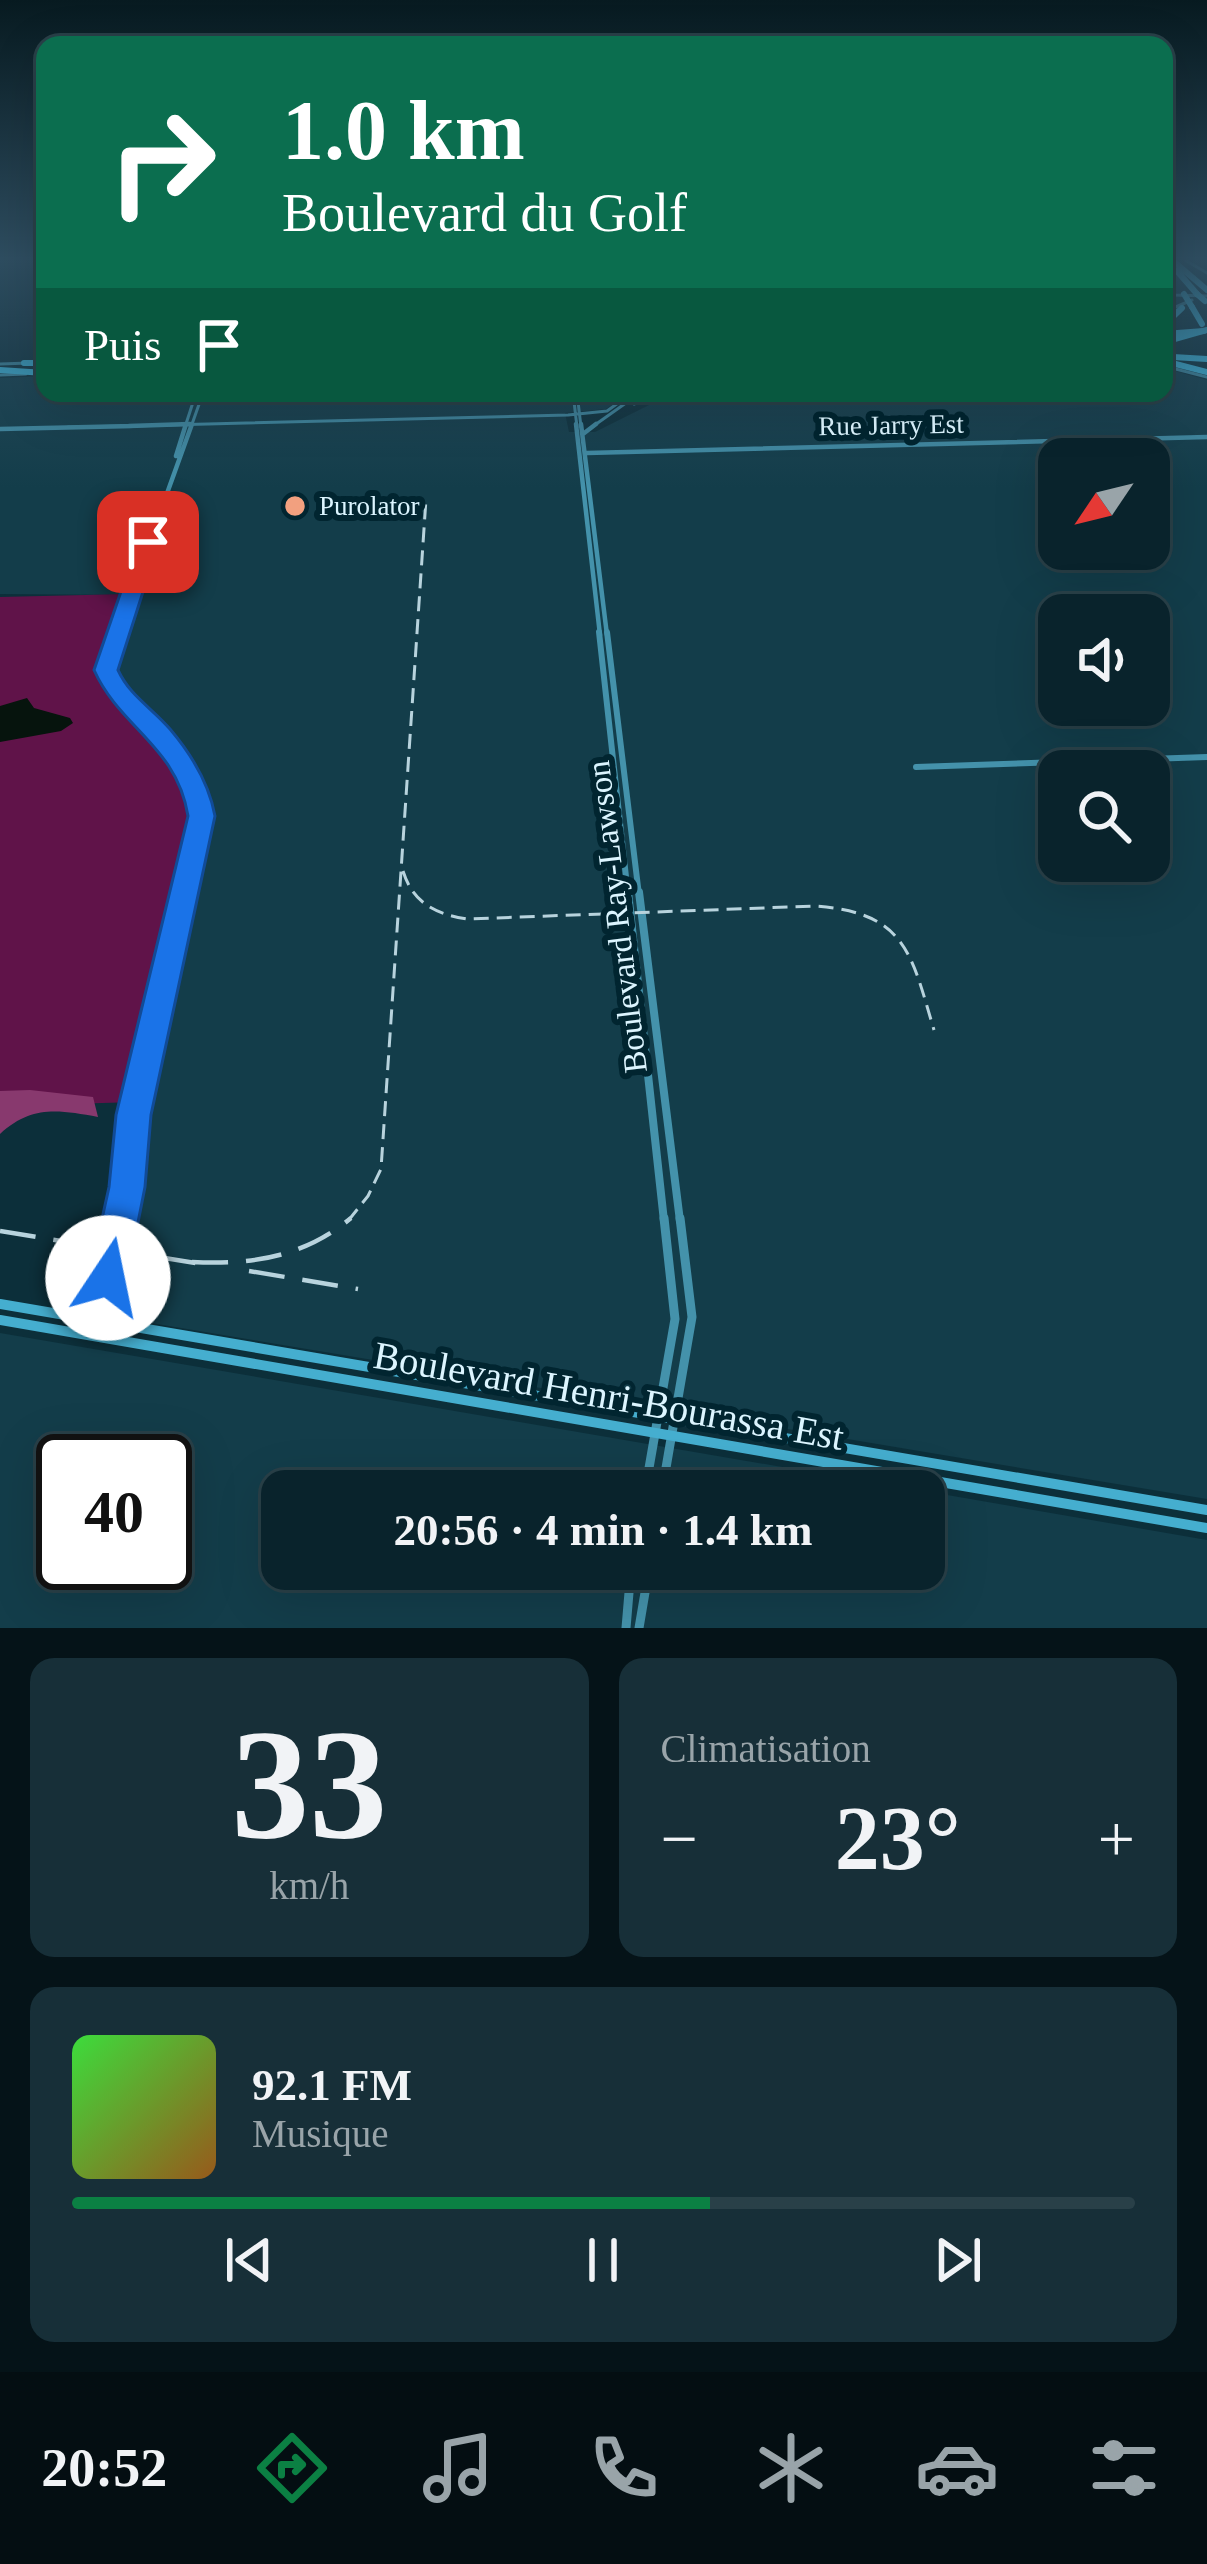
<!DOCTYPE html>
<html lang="fr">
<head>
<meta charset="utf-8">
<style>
	body { margin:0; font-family:"Times New Roman",serif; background:#172f38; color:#f1f3f6; height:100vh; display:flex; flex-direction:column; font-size:45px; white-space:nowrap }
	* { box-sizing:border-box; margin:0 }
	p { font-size:39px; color:#99a4a9 }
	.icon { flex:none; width:66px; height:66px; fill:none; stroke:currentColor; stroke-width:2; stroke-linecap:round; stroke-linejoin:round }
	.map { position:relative; height:1628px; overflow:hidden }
	.drawer { display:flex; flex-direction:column; gap:30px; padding:30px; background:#051318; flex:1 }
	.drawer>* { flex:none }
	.guide { position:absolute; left:36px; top:36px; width:1137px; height:366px; border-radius:24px; box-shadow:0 12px 48px #0002,0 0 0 3px #294048; background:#0b6e4f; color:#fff; overflow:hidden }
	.needle { width:78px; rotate:235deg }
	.fabs { position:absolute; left:1038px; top:438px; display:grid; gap:24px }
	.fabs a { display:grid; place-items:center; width:132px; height:132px; border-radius:24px; background:#09232c; box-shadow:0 12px 48px #0002,0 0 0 3px #294048; font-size:60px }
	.speed { position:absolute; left:36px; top:1434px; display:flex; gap:24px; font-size:60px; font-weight:700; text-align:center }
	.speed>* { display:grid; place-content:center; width:156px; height:156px; border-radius:50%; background:#09232c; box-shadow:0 12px 48px #0002,0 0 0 3px #294048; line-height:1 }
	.speed .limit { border:6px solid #111; border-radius:18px; background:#fff; color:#111 }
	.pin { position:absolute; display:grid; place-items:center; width:102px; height:102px; color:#fff; margin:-51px; border-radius:24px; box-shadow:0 6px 18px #0006 }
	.me { position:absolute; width:132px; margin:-66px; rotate:11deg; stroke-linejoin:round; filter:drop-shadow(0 0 9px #0008) }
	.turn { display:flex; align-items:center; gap:42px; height:252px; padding:0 48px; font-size:54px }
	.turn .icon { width:156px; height:156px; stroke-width:2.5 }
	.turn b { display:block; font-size:84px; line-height:102px }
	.then { display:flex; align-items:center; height:114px; padding:0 48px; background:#0003; gap:24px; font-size:45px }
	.big { font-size:90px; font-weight:700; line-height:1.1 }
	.drawer .card { flex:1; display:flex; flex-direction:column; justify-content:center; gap:18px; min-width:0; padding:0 42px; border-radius:24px; background:#172f38 }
	.drawer .dial { align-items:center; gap:0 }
	.dial b { font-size:156px; line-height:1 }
	.song { display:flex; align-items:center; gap:36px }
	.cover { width:144px; height:144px; border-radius:18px; background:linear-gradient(135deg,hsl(120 70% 55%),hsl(30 70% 35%)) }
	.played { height:12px; border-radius:6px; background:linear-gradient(90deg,#0b8043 60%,#294048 60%) }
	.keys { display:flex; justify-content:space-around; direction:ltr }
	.heat { display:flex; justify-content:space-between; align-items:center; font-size:66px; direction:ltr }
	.drawer .tiles { flex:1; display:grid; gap:30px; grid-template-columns:1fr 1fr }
	.card:last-child { grid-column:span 2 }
	.trip { position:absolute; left:261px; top:1470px; width:684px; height:120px; border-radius:24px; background:#09232c; box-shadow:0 12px 48px #0002,0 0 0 3px #294048; font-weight:700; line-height:120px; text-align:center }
	.dock { display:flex; height:192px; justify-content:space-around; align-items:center; background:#040e12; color:#99a4a9 }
	.dock .icon { width:84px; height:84px }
	.dock .selected { color:#0b8043 }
	.dock b { font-size:54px; color:#f1f3f6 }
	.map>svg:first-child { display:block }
</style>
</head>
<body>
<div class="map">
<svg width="1207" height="1628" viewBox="0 0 1207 1628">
	<rect width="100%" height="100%" fill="#0c2f3a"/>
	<!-- built -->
	<path fill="#133d4a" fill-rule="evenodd" d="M1164 368 1207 380V1499L127 1319 118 1313 115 1299 208 822 195 827 101 672 126 595 0 594V378L45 376V393H618V401L606 409 565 413 569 432H595L673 393H1164ZM1059 459H1149V549H1059ZM1059 615H1149V705H1059ZM1059 771H1149V861H1059Z
		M0 1333 922 1491H282V1569H924V1491L1207 1540V1628H0ZM63 1461H165V1563H63Z"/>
	<!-- green -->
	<path fill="#601349" d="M127 594 106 662 108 678 129 707 160 732 185 767 201 816 137 1102 0 1106V597Z"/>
	<!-- forest -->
	<path fill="#88396e" d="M30 1090 93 1097 98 1117C58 1110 32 1105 0 1134V1091Z"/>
	<!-- water -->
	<path fill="#06140d" d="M27 698 34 708 70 718 73 723 61 731 0 742V706Z"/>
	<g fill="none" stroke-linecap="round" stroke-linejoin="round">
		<!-- secondary-far4 -->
		<path stroke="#4492ab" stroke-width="3" d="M1185 260 1207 273
			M1164 279 1174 295 1207 296
			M1164 312 1192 300
			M0 364 29 363
			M1164 366 1207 377
			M0 375 26 374
			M573 393 577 427
			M577 393 581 427
			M634 404 664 393
			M129 426 568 415 607 411 632 393
			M68 427 133 426
			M185 427 196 393
			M191 427 203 393
			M592 427 640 393"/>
		<!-- secondary-far3 -->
		<path stroke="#4492ab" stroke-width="4.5" d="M576 424 600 635
			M581 424 607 635
			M129 426 190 424
			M0 429 133 426
			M583 434 596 424
			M587 453 1207 437
			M176 456 186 424
			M116 635 192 424"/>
		<!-- secondary-far2 -->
		<path stroke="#4492ab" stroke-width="6" d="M117 632C113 643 106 656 107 667 113 722 197 747 200 813 202 838 188 870 182 895
			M599 632 628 895
			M607 632 639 895
			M916 767 1207 757"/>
		<!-- secondary-far1 -->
		<path stroke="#4492ab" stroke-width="8" d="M628 892 664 1221
			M639 892 680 1221
			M106 1221 183 892
			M121 1221 134 1119"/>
		<!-- secondary -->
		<path stroke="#4492ab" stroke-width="9" d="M71 1331 87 1302 107 1218
			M99 1335 121 1218
			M645 1491 675 1319 664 1218
			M662 1491 692 1317 680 1218
			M626 1628 631 1569
			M639 1628 649 1569"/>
		<!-- primary -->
		<path stroke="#45aecf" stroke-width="10" d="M0 1304 1207 1510
			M0 1320 1207 1528"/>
		<!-- highway -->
		<path stroke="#44c8f0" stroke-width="6" d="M1172 260 1207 290
			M1177 271 1197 294
			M1192 307 1202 324
			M1164 325 1182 308
			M1164 334 1204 331
			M1173 357 1207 359
			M1164 361 1207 372
			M24 363H45
			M0 370 45 373"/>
		<!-- rail-far1 -->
		<path stroke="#b8d3dd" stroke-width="3" stroke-dasharray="15 8" stroke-linecap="butt" d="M403 871C413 903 435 914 467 919L816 906C906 913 911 953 934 1030
			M348 1221 368 1196 381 1169 426 499"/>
		<!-- rail -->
		<path stroke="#b8d3dd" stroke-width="4.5" stroke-dasharray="36 18" stroke-linecap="butt" d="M0 1231 207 1265
			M192 1262C252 1265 304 1257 351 1218
			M249 1271 358 1289"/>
		<!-- highway-bridge -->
		<path stroke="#44c8f0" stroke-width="6" d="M1184 294 1192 307
			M1197 294 1205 301
			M1164 342 1207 330"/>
	</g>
	<!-- sky -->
	<linearGradient id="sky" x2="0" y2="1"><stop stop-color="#071a20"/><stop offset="0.53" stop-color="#2e4d60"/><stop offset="1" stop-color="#2e4d60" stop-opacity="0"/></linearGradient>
	<rect width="1207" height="488" fill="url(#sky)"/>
	<!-- route -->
	<path fill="#1a73e8" stroke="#114b97" stroke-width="3" d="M148 536 159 542 118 670C130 696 151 707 170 729 192 755 209 783 215 816L151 1115 145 1187 127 1278 122 1289 108 1294 95 1289 89 1278 109 1187 116 1115 188 816C177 746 120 728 94 670L138 542Z"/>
	<!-- markers -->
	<circle fill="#f2a07f" stroke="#012530" stroke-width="4.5" cx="295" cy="506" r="12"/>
	<g text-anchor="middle" stroke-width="12" stroke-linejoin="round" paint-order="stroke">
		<!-- far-street labels -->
		<g font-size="27" fill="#dcf5ff" stroke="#012530">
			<text transform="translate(891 425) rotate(-1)" y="9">Rue Jarry Est</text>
		</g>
		<!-- far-poi labels -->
		<g font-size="27" fill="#dcf5ff" stroke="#012530" text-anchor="start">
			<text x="319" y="515">Purolator</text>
		</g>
		<!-- street labels -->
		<g font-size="33" fill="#dcf5ff" stroke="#012530">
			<text transform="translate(616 917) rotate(-97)" y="12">Boulevard Ray-Lawson</text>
		</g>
		<!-- near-street labels -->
		<g font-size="39" fill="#dcf5ff" stroke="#012530">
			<text transform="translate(609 1395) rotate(10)" y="14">Boulevard Henri-Bourassa Est</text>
		</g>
	</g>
</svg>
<div class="fabs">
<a><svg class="needle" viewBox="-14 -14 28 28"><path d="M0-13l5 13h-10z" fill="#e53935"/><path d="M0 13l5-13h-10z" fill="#99a4a9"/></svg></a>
<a><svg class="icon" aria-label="sound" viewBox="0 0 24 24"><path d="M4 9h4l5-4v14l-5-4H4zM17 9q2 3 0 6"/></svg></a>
<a><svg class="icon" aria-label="search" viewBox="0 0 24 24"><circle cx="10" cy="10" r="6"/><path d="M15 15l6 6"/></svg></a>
</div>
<div class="speed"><div class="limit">40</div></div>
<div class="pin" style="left:148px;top:542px;background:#d93025"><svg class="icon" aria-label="arrive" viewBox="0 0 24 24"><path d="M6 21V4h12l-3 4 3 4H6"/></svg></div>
<svg class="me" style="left:108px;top:1278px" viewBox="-20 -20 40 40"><circle r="19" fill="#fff"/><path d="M0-13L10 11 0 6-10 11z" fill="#1a73e8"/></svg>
<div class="trip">20:56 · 4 min · 1.4 km</div>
<div class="guide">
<div class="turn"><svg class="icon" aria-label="right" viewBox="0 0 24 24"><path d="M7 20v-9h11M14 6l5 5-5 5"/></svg><div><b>1.0 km</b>Boulevard du Golf</div></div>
<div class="then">Puis<svg class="icon" aria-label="arrive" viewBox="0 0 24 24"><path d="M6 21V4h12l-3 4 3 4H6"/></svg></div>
</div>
</div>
<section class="drawer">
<div class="tiles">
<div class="card dial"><b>33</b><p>km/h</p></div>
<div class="card"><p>Climatisation</p>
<div class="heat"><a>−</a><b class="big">23°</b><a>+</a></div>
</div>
<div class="card">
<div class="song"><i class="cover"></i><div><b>92.1 FM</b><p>Musique</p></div></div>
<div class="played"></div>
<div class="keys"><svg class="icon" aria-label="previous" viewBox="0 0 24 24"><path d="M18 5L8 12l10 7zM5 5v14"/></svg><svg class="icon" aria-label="pause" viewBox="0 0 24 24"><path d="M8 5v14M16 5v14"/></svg><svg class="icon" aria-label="next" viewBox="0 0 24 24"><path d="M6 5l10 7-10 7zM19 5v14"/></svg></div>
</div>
</div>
</section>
<nav class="dock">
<b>20:52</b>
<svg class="icon selected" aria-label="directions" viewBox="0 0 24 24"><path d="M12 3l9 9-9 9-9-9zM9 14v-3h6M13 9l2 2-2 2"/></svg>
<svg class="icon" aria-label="music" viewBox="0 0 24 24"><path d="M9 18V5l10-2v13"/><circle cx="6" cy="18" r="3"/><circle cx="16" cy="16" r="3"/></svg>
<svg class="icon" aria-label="phone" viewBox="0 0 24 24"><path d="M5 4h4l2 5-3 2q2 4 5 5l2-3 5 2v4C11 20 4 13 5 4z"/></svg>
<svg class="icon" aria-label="climate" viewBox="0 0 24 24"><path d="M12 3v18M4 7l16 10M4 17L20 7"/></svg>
<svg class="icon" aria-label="car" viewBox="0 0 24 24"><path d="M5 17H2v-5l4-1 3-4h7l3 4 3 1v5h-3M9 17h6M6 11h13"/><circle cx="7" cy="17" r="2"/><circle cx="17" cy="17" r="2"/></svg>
<svg class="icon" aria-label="filters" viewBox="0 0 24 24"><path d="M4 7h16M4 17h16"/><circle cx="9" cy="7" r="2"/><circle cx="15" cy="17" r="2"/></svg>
</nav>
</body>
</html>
